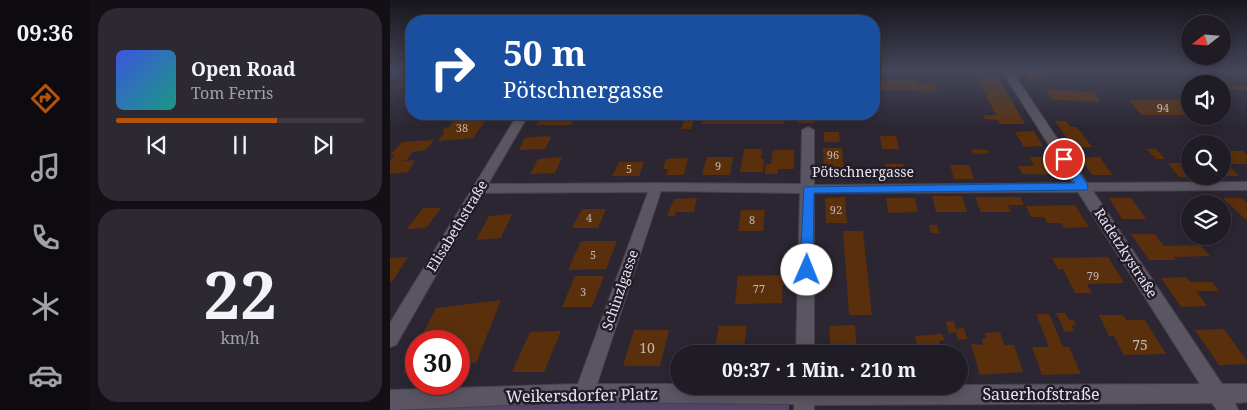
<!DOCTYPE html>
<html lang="de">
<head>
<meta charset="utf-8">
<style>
	body { margin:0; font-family:"Noto Serif",serif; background:#2d2932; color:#f1f3f6; height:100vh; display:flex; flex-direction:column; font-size:19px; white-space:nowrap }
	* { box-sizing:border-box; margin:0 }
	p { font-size:16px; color:#a2a1a7 }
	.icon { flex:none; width:28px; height:28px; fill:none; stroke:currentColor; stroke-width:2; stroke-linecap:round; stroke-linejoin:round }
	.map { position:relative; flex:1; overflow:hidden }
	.panel { display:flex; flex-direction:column; gap:8px; padding:8px; background:#120f15; width:300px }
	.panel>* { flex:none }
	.top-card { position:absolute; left:15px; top:15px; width:475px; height:105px; border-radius:20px; box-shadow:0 2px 12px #0003,0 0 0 1px #3d3a43; background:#1a4fa0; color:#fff; overflow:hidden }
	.needle { width:32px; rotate:253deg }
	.tools { position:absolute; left:791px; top:15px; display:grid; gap:10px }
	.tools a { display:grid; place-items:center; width:50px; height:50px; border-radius:50%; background:#201c26; box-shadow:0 2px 12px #0003,0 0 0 1px #3d3a43; font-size:25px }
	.speed { position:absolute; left:15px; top:330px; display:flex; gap:10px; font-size:25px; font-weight:700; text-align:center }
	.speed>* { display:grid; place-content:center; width:65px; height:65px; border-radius:50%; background:#201c26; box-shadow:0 2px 12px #0003,0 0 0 1px #3d3a43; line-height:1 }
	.speed .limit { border:8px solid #d22; background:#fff; color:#111 }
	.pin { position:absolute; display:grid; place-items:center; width:42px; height:42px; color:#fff; margin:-21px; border:2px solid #fff; border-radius:50%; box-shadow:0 1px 5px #0007 }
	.me { position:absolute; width:55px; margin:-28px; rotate:1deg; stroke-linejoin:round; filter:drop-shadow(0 0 4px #0008) }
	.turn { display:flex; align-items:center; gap:18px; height:105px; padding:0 15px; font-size:22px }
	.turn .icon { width:65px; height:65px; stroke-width:2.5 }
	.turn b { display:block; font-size:35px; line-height:42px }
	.panel .tile { flex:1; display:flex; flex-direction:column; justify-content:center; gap:8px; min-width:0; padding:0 18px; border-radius:20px; background:#2d2932 }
	.panel .dial { align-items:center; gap:0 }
	.dial b { font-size:65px; line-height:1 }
	.song { display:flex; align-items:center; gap:15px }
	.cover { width:60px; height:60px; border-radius:8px; background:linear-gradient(135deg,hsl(230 70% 55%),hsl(170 70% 35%)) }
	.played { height:5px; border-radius:2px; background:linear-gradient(90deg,#b45309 65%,#3d3a43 65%) }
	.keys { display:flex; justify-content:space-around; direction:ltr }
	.trip { position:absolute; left:280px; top:345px; width:298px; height:50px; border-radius:25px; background:#201c26; box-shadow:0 2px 12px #0003,0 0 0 1px #3d3a43; font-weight:700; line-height:50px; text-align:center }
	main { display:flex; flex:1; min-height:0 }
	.menu { display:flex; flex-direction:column; width:90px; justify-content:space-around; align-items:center; background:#0d0b0f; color:#a2a1a7 }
	.menu .icon { width:35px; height:35px }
	.menu .selected { color:#b45309 }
	.menu b { font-size:22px; color:#f1f3f6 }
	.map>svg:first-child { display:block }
</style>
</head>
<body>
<main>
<nav class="menu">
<b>09:36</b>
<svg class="icon selected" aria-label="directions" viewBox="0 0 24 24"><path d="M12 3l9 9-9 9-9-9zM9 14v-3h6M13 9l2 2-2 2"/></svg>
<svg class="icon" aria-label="music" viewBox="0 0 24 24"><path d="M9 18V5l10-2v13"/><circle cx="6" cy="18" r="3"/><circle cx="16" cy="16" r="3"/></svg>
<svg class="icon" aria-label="phone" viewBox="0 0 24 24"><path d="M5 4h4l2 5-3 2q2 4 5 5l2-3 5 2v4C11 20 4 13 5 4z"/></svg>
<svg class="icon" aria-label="climate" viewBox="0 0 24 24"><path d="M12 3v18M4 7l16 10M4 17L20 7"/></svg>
<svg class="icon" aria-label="car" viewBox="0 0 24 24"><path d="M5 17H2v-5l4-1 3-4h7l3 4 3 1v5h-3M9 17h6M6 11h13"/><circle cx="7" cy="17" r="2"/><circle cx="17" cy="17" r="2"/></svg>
</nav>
<section class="panel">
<div class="tile">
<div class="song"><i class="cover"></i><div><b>Open Road</b><p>Tom Ferris</p></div></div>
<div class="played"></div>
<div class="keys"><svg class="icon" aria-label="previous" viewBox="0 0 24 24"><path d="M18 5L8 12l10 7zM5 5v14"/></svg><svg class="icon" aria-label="pause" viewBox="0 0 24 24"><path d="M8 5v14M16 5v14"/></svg><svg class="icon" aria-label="next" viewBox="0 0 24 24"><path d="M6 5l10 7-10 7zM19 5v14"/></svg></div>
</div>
<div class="tile dial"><b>22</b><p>km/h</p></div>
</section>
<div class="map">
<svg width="857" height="410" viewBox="0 0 857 410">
	<rect width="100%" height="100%" fill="#2b2632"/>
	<!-- green -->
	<path fill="#55446a" d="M399 402V410H0V404Z"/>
	<!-- building -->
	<path fill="#5a300c" d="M634 71H652L659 82 640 81Z
		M809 71H857V76L830 75 841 86H857V90L832 89V84H822Z
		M608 77 635 124H610L608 120 595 119 593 115H606L587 78Z
		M21 79V89L6 88 15 80Z
		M484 79H527L528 84H544L547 91 535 93 531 91 484 90Z
		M657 90 704 92 711 102 662 100Z
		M739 100H800V115H752Z
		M155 114H206V115L187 116 181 125H146Z
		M297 114H306L301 129H291Z
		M395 114 394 124H312L315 115Z
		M408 114H424V123H408Z
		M98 117 83 138 48 141 54 133 53 129 60 126 64 119Z
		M665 121H676L681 127H687L702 147H683Z
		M644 131 653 146 634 147 625 132Z
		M434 132H449L450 142H434Z
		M155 136 161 137 155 149 129 150 135 138Z
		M490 136H506L509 149H492Z
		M44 140 36 150 22 152 17 160 7 162 25 160 18 172 0 174V162L4 155H0L12 142Z
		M832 147 837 151H853L857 155V164H841L832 156Z
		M433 148H452L454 174H434Z
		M354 149H372L371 159H374L373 172H350Z
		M582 149 597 150 599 153 583 154Z
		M757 149H766L775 159H766Z
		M383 150H404V169H388V174H375L376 164H381Z
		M172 157 165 173 140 174 148 159Z
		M317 157H343L340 175H312Z
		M639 157H658L669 175 632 174 628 166H644Z
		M710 157 716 166 723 175H702L690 158Z
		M298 158 294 175H276L278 169H273L276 159Z
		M832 161H834L849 176H832Z
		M229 162H254L249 176H222Z
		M778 163H798L800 177H789Z
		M495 164H513L517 180H498Z
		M560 165H579L584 179H564Z
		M542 196H572L577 212H546Z
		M455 197 457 223H436L435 198Z
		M585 197H630L634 205H618L621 212H591Z
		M307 198 304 212H286L285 216H277L284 199Z
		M496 198H525L528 212 498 213Z
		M719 198H741L756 219H732Z
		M833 198H852L857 203V221Z
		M829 200 832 204H811L808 201Z
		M832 204 843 215H832Z
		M685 205 699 227 674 228 672 223H657L654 217H641L636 206Z
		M33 208H51L36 228 17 229Z
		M192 209H216L208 228H182Z
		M351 210H375L373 231H348Z
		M122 214 111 238 86 240 99 216Z
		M539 225H547L549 233H541Z
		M453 231H473L482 315H459Z
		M741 234H765L774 246 811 245 820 256 784 257 786 260H759Z
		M191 241H227L216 269 178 270Z
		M18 257 2 282H0V258Z
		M718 257 734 283 697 284 702 293H685L673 269H668L662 258Z
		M393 275 392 303 345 304 348 276Z
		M185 276H214L202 307H172Z
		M796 277 800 282H822L829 291H806L817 306 791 307 771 278Z
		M111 300 86 363 69 365V341H29L46 308Z
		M666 313H675L679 320H683L686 325H681L684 331 675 332Z
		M646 314H659L673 347H679L691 374 652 375 642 347H659Z
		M709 315H733L736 320H755L776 354 734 355 724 336H719Z
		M564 321 566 329 574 328 577 339 568 340 566 332 559 333 556 322Z
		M465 325 467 354H441L439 326Z
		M329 326H357L353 354H324Z
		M834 329 857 361V364L829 365 805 330Z
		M244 330H279L270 366H233Z
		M171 331 154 372H122L140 332Z
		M610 332 614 345H624L633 372 590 375 581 344 593 345 592 339 597 338 595 333Z
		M552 334 555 340 549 341 551 347H564L565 354H519V350H528L525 336Z
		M26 347V371L13 373Z"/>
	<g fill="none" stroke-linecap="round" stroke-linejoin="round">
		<!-- minor casing -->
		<g stroke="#46424b" stroke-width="2">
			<path id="minor" d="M612 71H622L697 183 857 182V190L703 191 832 384H857V402L845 403 848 410H827L822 403 424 405V410H404V404L194 402 0 410V390L188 384 258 192 93 193 6 345 0 347V323L128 114H139L98 184 266 183 411 184 412 130 418 127 424 130V185L683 183ZM271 191 410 193 406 354H424V193L688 192 810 384 289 386V384H207Z"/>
		</g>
		<!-- minor -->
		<use href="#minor" fill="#5a5562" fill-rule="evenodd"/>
	</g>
	<!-- sky -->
	<linearGradient id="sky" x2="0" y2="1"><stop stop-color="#18151c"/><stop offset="0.55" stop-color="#44475a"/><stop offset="1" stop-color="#44475a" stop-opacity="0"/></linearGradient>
	<rect width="857" height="128" fill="url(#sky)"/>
	<!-- route -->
	<path fill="#1a73e8" stroke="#114b97" d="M674 156 678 157 697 184 698 187 697 190 424 193 423 270 421 274 417 276 412 274 410 270 414 187 685 183 669 159Z"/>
	<g text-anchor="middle" stroke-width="5" stroke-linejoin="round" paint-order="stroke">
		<!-- number labels -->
		<g font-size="11" fill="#c3b6b3">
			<text x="773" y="112">94</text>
			<text x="72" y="132">38</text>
			<text x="443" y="159">96</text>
			<text x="328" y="170">9</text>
			<text x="239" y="173">5</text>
			<text x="446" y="214">92</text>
			<text x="199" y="222">4</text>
			<text x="362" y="224">8</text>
			<text x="203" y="259">5</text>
			<text x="703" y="280">79</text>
			<text x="369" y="293">77</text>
			<text x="193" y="296">3</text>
		</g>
		<!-- street labels -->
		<g font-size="14" fill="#e6e3eb" stroke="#211c28">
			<text x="473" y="177">Pötschnergasse</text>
			<text transform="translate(67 226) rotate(-59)" y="5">Elisabethstraße</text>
			<text transform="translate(736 253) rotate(57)" y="5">Radetzkystraße</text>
			<text transform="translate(230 290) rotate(-71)" y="5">Schinzlgasse</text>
		</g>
		<!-- near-number labels -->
		<g font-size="14" fill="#c3b6b3">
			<text x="750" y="350">75</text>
			<text x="257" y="353">10</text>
		</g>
		<!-- near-street labels -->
		<g font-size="16" fill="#e6e3eb" stroke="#211c28">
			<text x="651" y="400">Sauerhofstraße</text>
			<text transform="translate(192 395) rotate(-1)" y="6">Weikersdorfer Platz</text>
		</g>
	</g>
</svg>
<div class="tools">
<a><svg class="needle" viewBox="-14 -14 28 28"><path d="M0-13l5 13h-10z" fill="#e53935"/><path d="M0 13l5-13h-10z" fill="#a2a1a7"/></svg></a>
<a><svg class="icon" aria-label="sound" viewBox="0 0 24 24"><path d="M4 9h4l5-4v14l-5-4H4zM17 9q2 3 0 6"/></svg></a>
<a><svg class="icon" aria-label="search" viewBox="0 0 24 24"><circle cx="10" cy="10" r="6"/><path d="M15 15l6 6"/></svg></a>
<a><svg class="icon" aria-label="layers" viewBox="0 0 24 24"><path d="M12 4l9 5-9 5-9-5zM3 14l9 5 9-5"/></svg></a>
</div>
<div class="speed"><div class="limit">30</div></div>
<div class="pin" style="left:674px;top:159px;background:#d93025"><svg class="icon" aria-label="arrive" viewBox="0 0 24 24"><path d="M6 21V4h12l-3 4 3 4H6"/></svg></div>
<svg class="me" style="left:417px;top:270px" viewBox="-20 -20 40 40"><circle r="19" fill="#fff"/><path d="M0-13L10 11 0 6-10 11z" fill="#1a73e8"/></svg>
<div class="trip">09:37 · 1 Min. · 210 m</div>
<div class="top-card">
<div class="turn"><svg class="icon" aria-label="right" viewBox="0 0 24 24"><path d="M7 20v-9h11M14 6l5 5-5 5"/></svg><div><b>50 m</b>Pötschnergasse</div></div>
</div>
</div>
</main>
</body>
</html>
